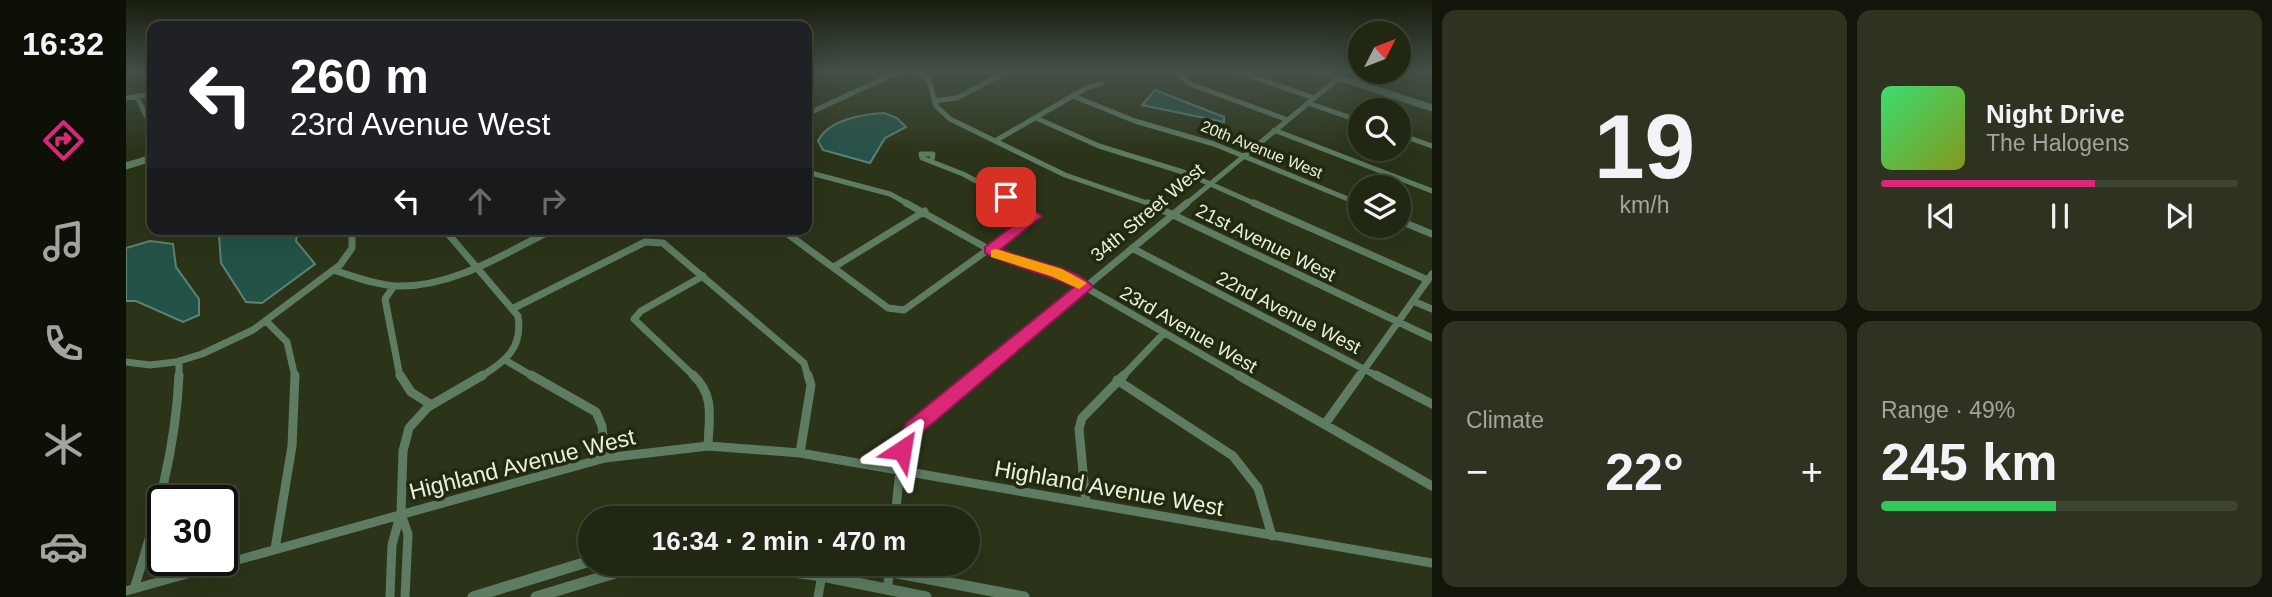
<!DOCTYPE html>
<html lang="en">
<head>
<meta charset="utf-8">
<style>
	body { margin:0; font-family:Helvetica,sans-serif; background:#2d3320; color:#f1f3f6; height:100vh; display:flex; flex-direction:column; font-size:26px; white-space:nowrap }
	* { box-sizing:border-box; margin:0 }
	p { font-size:23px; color:#a2a59f }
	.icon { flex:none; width:38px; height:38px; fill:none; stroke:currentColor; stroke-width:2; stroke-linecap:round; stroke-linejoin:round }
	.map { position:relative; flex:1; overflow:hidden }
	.sheet { display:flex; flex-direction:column; gap:10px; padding:10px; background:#12150a; width:840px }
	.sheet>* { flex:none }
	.banner { position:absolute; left:21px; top:21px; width:665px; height:214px; border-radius:14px; box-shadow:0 7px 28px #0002,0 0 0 2px #3d4432; background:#202124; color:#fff; overflow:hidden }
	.needle { width:46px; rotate:48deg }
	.controls { position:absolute; left:1222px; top:21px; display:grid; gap:14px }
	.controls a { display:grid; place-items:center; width:63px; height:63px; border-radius:50%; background:#202712; box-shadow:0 7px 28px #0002,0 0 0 2px #3d4432; font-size:35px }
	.speed { position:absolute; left:21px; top:485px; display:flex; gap:14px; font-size:35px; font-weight:700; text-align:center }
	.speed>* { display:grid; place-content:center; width:91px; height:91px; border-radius:50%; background:#202712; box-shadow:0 7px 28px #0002,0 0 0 2px #3d4432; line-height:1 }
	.speed .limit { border:4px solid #111; border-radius:10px; background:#fff; color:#111 }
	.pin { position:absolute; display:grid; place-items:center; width:60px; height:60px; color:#fff; margin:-30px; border-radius:14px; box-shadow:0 4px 10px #0006 }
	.me { position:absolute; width:77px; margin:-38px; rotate:33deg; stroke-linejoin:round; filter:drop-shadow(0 0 5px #0008) }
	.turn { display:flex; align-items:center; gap:24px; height:147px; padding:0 28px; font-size:32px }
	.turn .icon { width:91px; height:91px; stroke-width:2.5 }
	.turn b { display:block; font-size:49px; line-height:60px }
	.lanes { display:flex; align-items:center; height:66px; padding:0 28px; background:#0003; justify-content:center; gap:35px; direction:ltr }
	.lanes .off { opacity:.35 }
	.big { font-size:52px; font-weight:600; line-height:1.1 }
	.sheet .tile { flex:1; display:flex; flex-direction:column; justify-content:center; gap:10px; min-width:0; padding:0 24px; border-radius:14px; background:#2d3320 }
	.sheet .dial { align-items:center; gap:0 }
	.dial b { font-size:91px; line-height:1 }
	.song { display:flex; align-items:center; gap:21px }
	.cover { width:84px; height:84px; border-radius:10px; background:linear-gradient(135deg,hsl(140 70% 55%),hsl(70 70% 35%)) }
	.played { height:7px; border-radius:4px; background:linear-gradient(90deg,#db2777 60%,#3d4432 60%) }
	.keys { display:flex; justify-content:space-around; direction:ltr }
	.heat { display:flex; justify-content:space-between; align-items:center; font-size:38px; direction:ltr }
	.charge { height:10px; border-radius:5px; background:linear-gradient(90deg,#34c759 49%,#3d4432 0) }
	.sheet .tiles { flex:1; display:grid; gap:10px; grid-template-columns:repeat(2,1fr) }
	.trip { position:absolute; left:452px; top:506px; width:402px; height:70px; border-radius:35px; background:#202712; box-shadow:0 7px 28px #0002,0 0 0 2px #3d4432; font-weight:600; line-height:70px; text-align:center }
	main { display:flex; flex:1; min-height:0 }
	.menu { display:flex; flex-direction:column; width:126px; justify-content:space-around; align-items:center; background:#0d1007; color:#a2a59f }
	.menu .icon { width:49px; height:49px }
	.menu .active { color:#db2777 }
	.menu b { font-size:32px; color:#f1f3f6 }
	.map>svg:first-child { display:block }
</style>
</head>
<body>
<main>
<nav class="menu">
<b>16:32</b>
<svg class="icon active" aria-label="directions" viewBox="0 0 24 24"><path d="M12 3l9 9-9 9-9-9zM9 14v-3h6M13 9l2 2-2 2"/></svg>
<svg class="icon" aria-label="music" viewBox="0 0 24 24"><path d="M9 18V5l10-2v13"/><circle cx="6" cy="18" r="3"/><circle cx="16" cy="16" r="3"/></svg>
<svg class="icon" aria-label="phone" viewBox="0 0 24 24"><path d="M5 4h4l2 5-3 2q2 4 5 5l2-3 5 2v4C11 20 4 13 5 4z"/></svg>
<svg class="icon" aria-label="climate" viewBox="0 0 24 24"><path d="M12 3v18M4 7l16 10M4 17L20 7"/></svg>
<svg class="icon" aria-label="car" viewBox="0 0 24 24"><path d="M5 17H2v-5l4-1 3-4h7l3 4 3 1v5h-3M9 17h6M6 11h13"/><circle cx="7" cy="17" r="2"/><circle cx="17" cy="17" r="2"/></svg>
</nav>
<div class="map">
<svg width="1306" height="597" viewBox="0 0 1306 597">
	<rect width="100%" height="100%" fill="#2b3418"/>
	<!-- water -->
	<path fill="#235348" stroke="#5e8275" stroke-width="2" d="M1029 90 1098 117V122L1016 105Z
		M758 113 771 118 780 127 759 138 744 163 697 150 692 141C702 120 737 114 758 113Z
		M98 229H172L170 241 189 264 136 303 120 302 95 263 93 235Z
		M24 241 47 244 50 267 73 299V315L57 322 10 301H0V248Z"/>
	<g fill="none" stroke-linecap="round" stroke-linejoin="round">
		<!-- minor-far2 -->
		<path stroke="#5d7c62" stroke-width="5" d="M790 71 803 80 810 106 824 119 939 175 1027 205
			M1050 71 1062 83 1162 120
			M1110 71 1188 98
			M1295 71 1306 74
			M947 96 1009 121 1088 144 1234 204
			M11 97 26 128
			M0 98 26 94
			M808 101 831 98 882 71
			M1182 103 1234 121
			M681 114 774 71
			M910 118 973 146 1057 172 1132 205
			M1148 130 1306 191
			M1272 134 1306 146
			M869 141 962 87 975 84
			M806 160 807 154H795L796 158 837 174 896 205
			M681 172 764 194 784 205
			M1059 205 1221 71"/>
		<!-- minor-far1 -->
		<path stroke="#5d7c62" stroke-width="7" d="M780 203 875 256 947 280 1115 377
			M1022 203 1306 338
			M1128 203 1302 280
			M1272 220 1306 234
			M318 229 392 316C397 348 380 361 354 377
			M655 229 762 308 778 310 909 216 893 203
			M1006 248 1253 377
			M708 267 799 211
			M207 270C227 276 249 285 270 286 327 288 379 253 428 229
			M268 286 259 299 274 377
			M1287 301 1306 309
			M386 309 519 242 537 243 678 363 682 377
			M141 322 161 342 169 377
			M379 360 408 377
			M0 362 24 365 50 362 76 354 127 330 214 265 226 248V229
			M53 377V361
			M569 377 508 319 515 311 577 276
			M851 377 1061 203
			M996 377 1038 333
			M1233 377 1306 274"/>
		<!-- minor -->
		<path stroke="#5d7c62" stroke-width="9" d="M274 375 285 392 304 404
			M405 375 470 412 476 426 479 458
			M567 375C589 395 583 418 582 446
			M1112 375 1306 486
			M1250 375 1306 404
			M991 380 1107 456 1132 488 1146 536
			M1199 424 1234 375
			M674 453 685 385 682 375
			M960 503 953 429 956 418 998 375
			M275 514 282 534 279 597
			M769 518 776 451 787 429 853 375
			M149 549 166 446 169 375
			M8 589C30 519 50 449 53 375
			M761 589 765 564
			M0 591 479 458 582 446 674 453 1306 563
			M264 597 266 545 275 512 277 451 283 428 302 407 357 375
			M692 597 698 564"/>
		<!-- tertiary-far1 -->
		<path stroke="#5d7c62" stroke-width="7" d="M1193 71 1306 108
			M0 166 26 158"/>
		<!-- tertiary -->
		<path stroke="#5d7c62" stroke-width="11" d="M608 564 696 576 800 597
			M724 564 898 597
			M347 597 464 561
			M410 597 499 570 548 564"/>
	</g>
	<!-- sky -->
	<linearGradient id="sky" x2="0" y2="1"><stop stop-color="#181d0d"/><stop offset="0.46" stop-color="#445048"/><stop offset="1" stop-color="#445048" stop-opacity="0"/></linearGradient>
	<rect width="1306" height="155" fill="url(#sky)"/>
	<!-- route -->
	<path fill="#db2777" stroke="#8e194d" stroke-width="2" d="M880 193 916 216 875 249C900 261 950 266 967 287L794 434 783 456H769L766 450 780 423 948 287C919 273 888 268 859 253V247L900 216 875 200 873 197Z"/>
	<!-- slow -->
	<path fill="#f59e0b" d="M870 249 936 269 961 283 953 289 925 276 865 257V250Z"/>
	<g text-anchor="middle" stroke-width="7" stroke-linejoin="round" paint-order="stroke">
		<!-- far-street labels -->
		<g font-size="16" fill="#e9f0de" stroke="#212a0e">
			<text transform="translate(1136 149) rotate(22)" y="6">20th Avenue West</text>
		</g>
		<!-- street labels -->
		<g font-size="19" fill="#e9f0de" stroke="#212a0e">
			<text transform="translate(1021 212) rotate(-40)" y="7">34th Street West</text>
			<text transform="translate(1140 242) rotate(26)" y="7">21st Avenue West</text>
			<text transform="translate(1163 312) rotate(27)" y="7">22nd Avenue West</text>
			<text transform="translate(1063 329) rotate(30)" y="7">23rd Avenue West</text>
		</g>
		<!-- near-street labels -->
		<g font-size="23" fill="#e9f0de" stroke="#212a0e">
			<text transform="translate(396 464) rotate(-14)" y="8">Highland Avenue West</text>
			<text transform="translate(983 488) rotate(10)" y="8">Highland Avenue West</text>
		</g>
	</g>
</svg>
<div class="controls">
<a><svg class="needle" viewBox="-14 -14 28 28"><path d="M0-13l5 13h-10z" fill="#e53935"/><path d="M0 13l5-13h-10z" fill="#a2a59f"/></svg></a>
<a><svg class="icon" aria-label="search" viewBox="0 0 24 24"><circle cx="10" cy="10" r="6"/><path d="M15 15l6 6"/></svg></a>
<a><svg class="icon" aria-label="layers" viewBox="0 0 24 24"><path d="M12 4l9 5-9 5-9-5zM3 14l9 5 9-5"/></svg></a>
</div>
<div class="speed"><div class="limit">30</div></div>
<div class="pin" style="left:880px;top:197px;background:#d93025"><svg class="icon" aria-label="arrive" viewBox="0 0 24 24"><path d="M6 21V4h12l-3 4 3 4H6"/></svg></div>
<svg class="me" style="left:776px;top:450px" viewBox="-20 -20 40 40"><path d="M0-17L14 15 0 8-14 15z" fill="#db2777" stroke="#fff" stroke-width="4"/></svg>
<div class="trip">16:34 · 2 min · 470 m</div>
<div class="banner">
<div class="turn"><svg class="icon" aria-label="left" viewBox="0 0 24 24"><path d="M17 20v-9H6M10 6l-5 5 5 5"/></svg><div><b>260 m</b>23rd Avenue West</div></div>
<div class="lanes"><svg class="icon" aria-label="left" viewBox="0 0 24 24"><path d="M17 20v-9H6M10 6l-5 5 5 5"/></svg><svg class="icon off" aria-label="ahead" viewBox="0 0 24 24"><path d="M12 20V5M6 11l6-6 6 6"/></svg><svg class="icon off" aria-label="right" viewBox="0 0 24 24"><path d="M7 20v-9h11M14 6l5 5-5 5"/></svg></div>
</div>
</div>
<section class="sheet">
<div class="tiles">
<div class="tile dial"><b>19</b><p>km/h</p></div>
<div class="tile">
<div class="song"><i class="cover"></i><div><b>Night Drive</b><p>The Halogens</p></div></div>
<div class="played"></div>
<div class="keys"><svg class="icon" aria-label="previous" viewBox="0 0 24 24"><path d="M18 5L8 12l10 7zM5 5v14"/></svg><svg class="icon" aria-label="pause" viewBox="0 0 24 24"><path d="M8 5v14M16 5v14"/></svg><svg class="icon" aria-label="next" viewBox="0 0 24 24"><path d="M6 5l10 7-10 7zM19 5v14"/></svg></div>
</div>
<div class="tile"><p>Climate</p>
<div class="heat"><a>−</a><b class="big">22°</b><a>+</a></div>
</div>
<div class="tile"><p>Range · 49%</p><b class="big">245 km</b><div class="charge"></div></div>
</div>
</section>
</main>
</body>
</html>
